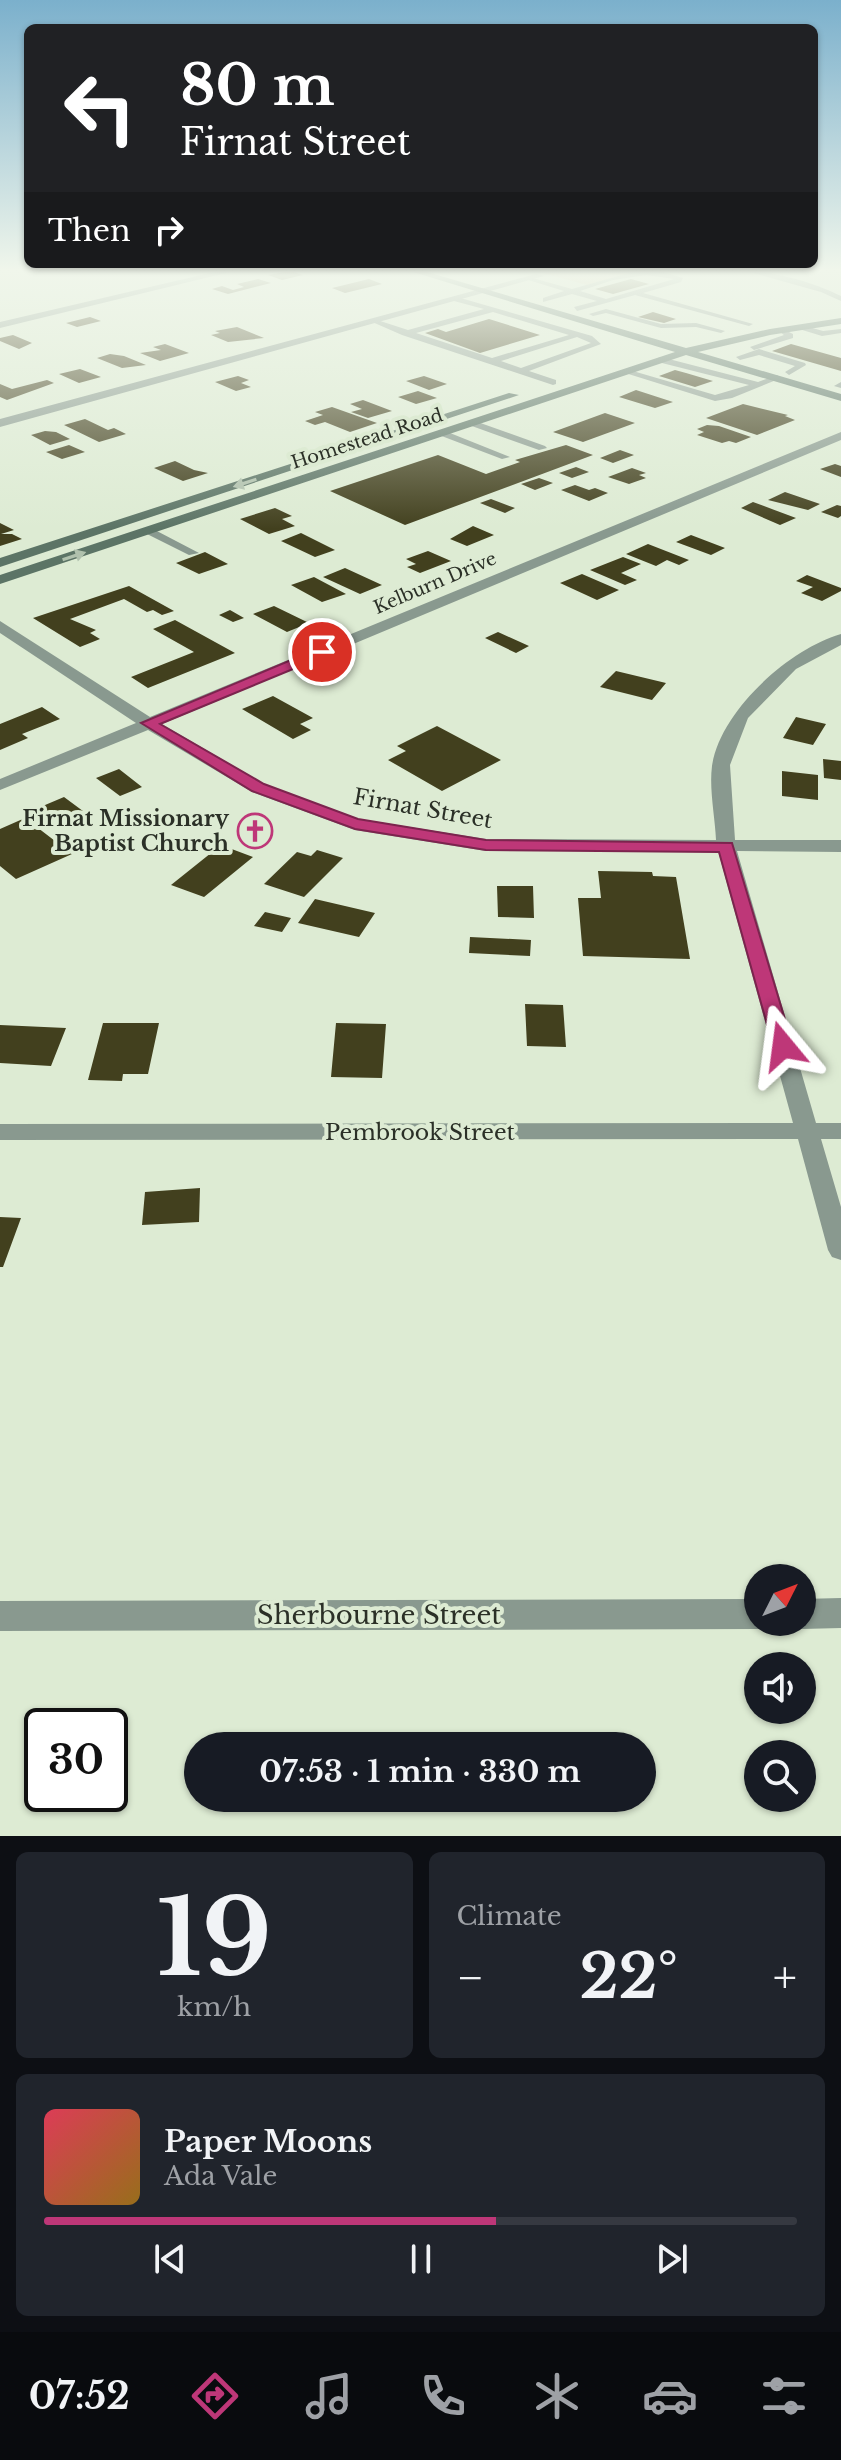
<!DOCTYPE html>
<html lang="en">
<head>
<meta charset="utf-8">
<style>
	body { margin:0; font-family:"Libre Baskerville",serif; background:#20242c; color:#f1f3f6; height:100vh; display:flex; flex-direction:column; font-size:30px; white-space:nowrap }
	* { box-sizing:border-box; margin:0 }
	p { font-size:26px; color:#9ea1a6 }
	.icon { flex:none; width:44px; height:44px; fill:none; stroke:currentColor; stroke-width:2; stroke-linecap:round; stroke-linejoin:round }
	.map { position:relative; height:1836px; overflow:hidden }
	.details { display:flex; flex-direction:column; gap:16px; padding:16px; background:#0d0f14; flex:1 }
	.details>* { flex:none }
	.banner { position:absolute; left:24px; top:24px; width:794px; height:244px; border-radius:12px; box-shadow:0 2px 6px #0004; background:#202124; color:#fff; overflow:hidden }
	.needle { width:52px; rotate:48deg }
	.buttons { position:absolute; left:744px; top:1564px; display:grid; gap:16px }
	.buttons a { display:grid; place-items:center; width:72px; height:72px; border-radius:50%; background:#171b24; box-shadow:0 2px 6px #0004; font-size:40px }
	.speed { position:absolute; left:24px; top:1708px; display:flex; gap:16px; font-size:40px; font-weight:700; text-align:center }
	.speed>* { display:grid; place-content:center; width:104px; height:104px; border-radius:50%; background:#171b24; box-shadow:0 2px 6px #0004; line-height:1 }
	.speed .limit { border:4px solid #111; border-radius:12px; background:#fff; color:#111 }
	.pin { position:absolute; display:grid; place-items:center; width:68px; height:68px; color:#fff; margin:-34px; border:4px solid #fff; border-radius:50%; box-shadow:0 2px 8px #0007 }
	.me { position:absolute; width:88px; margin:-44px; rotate:344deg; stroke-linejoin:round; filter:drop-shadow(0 0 6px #0008) }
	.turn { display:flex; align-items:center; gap:28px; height:168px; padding:0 24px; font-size:36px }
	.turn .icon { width:104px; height:104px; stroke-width:2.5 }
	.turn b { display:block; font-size:56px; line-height:68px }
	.then { display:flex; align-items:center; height:76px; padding:0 24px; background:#0003; gap:16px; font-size:30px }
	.big { font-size:60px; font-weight:700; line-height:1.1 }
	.details .card { flex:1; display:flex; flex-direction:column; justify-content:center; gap:12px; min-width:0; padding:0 28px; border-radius:12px; background:#20242c }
	.details .dial { align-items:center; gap:0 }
	.dial b { font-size:104px; line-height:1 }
	.song { display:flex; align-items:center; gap:24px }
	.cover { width:96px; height:96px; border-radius:12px; background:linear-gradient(135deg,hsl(350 70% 55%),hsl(40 70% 35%)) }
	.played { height:8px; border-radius:4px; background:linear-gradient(90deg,#be3778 60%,#363941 60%) }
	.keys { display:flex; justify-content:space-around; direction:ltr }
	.heat { display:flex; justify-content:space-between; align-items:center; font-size:44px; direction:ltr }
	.details .tiles { flex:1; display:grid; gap:16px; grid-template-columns:1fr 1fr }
	.card:last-child { grid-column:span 2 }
	.trip { position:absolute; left:184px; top:1732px; width:472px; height:80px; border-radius:40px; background:#171b24; box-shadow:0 2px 6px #0004; font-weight:700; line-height:80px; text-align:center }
	.menu { display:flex; height:128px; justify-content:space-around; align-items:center; background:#090b0e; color:#9ea1a6 }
	.menu .icon { width:56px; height:56px }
	.menu .on { color:#be3778 }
	.menu b { font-size:36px; color:#f1f3f6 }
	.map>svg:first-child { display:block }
</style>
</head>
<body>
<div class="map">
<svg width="841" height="1836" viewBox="0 0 841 1836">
	<rect width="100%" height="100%" fill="#ddebd3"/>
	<!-- green -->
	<path fill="#dec9a9" d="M539 272H635L587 285Z"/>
	<!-- building -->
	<path fill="#42401e" d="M284 272H294L303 275 282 280 268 275Z
		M258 279 271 283 228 294 212 289 222 286 233 290 244 287 237 284Z
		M369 279 382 284 345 293 332 288Z
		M631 279 649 284 613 294 595 289Z
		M653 312 676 319 664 323 638 317Z
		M90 317 101 321 77 327 66 323Z
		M489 319 540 335 480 353 425 333 438 329 446 332Z
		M237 327 264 338 228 342 211 335 220 333 215 331Z
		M13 335 32 343 19 349 0 341V338Z
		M165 344 189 353 160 361 140 353 161 350 153 347Z
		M791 344 841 358V371L772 351Z
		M110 354 124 356 146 365 122 368 97 358Z
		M80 369 101 377 79 383 59 374Z
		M675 370 686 373 713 381 695 387 659 376Z
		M238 376 249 380 241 383 251 387 236 391 215 382Z
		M424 376 447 384 429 390 406 381Z
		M47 380 54 383 7 400 0 397V384L12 389Z
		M636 390 673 402 655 408 619 397Z
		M418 391 437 398 416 404 398 397Z
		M363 400 392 411 368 418 351 412 362 409 350 404Z
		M743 404 788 415 785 416 795 420 757 435 706 418Z
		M332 407 377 423 350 432 325 422 315 425 305 421 323 415 315 412Z
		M605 413 635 423 583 442 553 432Z
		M85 419 108 430 114 428 126 434 99 442 64 425Z
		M707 425 719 426 751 437 736 443 729 441 722 443 697 435 704 432 697 429Z
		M45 431 56 432 70 439 50 445 31 435Z
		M69 445 85 452 62 459 46 452Z
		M566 445 593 455 405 525 330 491 438 455 486 474 520 462 515 460Z
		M620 450 634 455 613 463 600 458Z
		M175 461 194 470 208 473 183 481 154 468Z
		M835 464 841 466V477L820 469Z
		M576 467 589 472 572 478 559 473Z
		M632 468 646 473 639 475 646 478 629 484 608 477Z
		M539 478 553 483 535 490 521 484Z
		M575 485 589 490 595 488 608 493 589 501 561 490Z
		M785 492 820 504 808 510 768 500Z
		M491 499 515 508 505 513 480 503Z
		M753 502 796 518 780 525 741 508Z
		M837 505 841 506V516L838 518 821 512Z
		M275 508 292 516 282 519 295 526 269 534 240 519Z
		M0 523 14 530 1 534H12L22 539 0 546Z
		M473 526 494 535 467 546 450 539Z
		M301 533 335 550 315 557 281 541Z
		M691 535 725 548 711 555 676 542Z
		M648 544 689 560 679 565 667 560 656 566 626 554Z
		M428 551 451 561 420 573 407 567 416 564 406 559Z
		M205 552 228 564 199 574 176 563Z
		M623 557 641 564 621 573 637 580 625 585 590 570Z
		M345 568 382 585 360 594 323 577Z
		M582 574 619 590 597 600 560 583Z
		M807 575 841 588V591L822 601 801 593 813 587 796 581Z
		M314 577 346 594 322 602 291 585Z
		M129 586 174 611 162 615 153 610 147 612 124 599 70 619 96 630 90 633 100 639 80 647 33 618Z
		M274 606 309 623 287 632 253 614Z
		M230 610 244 618 233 622 219 615Z
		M175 620 235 653 148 688 131 677 194 652 153 629Z
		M498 632 529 646 516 653 485 638Z
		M616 671 666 683 652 700 600 687Z
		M273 696 313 718 300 724 311 730 293 739 242 709Z
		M42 707 60 719 22 734 28 738 0 750V724Z
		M796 717 826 724 813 745 783 738Z
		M437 726 501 760 442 791 388 760 406 751 397 746Z
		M823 759 841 761V780L824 778Z
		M119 769 142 787 120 796 96 778Z
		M782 771 818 775V800L782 796Z
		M64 797 91 817 63 829 38 808Z
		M25 818 72 854 16 879 0 866V829Z
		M221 845 253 857 204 897 171 885Z
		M317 850 343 858 304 897 264 884 297 852 311 856Z
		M598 871 652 872 653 876 676 877 690 959 583 956 578 898H601Z
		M497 886H533L534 918 498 917Z
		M315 899 375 913 359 937 298 923Z
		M265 912 291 918 282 932 254 926Z
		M470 937 531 940 530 956 469 953Z
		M525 1004 563 1005 566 1047 527 1046Z
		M103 1023H159L148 1074H123L122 1081 88 1080Z
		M336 1023 386 1024 382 1078 331 1077Z
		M0 1025 66 1028 51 1066 0 1063Z
		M200 1188 199 1222 142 1225 145 1192Z
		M0 1217 21 1218 3 1267H0Z"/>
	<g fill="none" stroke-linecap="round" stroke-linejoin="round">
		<!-- service -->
		<path fill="#89998f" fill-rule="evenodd" d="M663 272 683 278 681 282 643 293 753 324 749 326 635 295 577 311 574 307 597 301 572 294 543 302V298L564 291 525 279 529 277 572 289 629 273ZM646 275 674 279 606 299 580 291 613 280Z
			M750 272C776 271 818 284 841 296V301L821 292Z
			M457 297 592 336 601 344 529 371 556 380V384L553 385 402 335 370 321 374 319 408 330 484 309 454 301ZM493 312 569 335 492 358 416 333ZM577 337 591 343 521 368 501 361Z
			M606 309 661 324 696 323 725 331 721 333 696 327 661 328 606 313 593 316 589 314Z
			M802 325 823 331 841 329V333L822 336 799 329Z
			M781 328 793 334V338L754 350 750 347 784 335 777 330Z
			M759 349 805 363 806 365 789 375 785 372 795 366 759 355 740 360 736 357Z
			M661 357 758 382 777 375 781 378 732 398 715 401 622 372 626 369 715 395 749 385 658 362V358Z
			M841 382V388L834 386Z
			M472 420 545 446 547 448 539 450 469 425 467 423Z
			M439 431H445L510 457 502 459 439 435Z
			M145 529H153L199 553 189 555 145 533Z"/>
		<!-- minor -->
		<path fill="#89998f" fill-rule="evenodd" d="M214 272H230L0 328V322Z
			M536 274 544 276 0 427V419Z
			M841 432V440L162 724 264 784 359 819 486 839 716 840C715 817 709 789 712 766 720 711 789 649 841 634V645L796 669 748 718 730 765 735 840H841V852L737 851 816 1123H841V1139H821L841 1207V1260L832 1257 828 1250 798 1139 0 1140V1124L793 1123 718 851H486L355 830 252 792 148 730 0 790V779L136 723 0 633V621L150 717Z
			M841 1598V1628L802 1629 791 1625 790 1622H802V1599Z
			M758 1599V1622H770L758 1629 0 1631V1601Z"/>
		<!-- secondary -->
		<path fill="#5c7466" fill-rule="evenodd" d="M413 272H427L686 348 770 329 841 318V324L770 335 698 352 841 394V401L686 355 0 584V575L675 352Z
			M509 393 519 395 0 567V558Z"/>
	</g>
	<!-- one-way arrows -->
	<defs><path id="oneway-solid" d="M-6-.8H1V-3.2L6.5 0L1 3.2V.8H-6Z" transform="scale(2)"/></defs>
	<g fill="#b0c1ad">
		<use href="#oneway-solid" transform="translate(245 483) rotate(162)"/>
		<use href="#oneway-solid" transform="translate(74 556) rotate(-18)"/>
	</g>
	<!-- sky -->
	<linearGradient id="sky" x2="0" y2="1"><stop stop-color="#7bb0cc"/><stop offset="0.51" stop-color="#f0f6eb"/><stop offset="1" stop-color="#f0f6eb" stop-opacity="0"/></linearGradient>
	<rect width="841" height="529" fill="url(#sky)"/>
	<!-- route -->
	<path fill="#be3778" stroke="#7c244e" stroke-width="2" d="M322 647 327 649V655L160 724 264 784 358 819 486 840 732 843 793 1046 790 1050H775L773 1046 719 852 486 850 355 829 252 791 141 723Z"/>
	<!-- icons -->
	<defs>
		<g id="church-ring" transform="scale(1.8)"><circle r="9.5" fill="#ddebd3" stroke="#be3778" stroke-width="1.5"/><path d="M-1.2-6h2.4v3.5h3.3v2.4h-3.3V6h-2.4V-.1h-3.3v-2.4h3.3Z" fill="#be3778"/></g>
	</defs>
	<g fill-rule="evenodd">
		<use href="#church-ring" x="255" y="831"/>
	</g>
	<g text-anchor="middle" stroke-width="8" stroke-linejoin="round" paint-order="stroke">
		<!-- far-street labels -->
		<g font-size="18" fill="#2b3027" stroke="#ddebd3">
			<text transform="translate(367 439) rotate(-18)" y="6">Homestead Road</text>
			<text transform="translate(435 583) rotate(-23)" y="6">Kelburn Drive</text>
		</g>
		<!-- street labels -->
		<g font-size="22" fill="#2b3027" stroke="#ddebd3">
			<text transform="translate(423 808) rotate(10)" y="8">Firnat Street</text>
			<text x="420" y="1140">Pembrook Street</text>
		</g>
		<!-- poi labels -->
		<g font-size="22" font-weight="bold" fill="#2b3027" stroke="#ddebd3" text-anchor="end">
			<text x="229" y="826">Firnat Missionary<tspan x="229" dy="25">Baptist Church</tspan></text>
		</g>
		<!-- near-street labels -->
		<g font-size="26" fill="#2b3027" stroke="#ddebd3">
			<text x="379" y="1624">Sherbourne Street</text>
		</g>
	</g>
</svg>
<div class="buttons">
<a><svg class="needle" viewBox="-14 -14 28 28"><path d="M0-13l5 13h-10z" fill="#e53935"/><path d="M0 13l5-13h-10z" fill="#9ea1a6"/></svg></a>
<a><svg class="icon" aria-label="sound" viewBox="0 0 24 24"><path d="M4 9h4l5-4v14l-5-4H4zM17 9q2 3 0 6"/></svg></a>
<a><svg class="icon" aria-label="search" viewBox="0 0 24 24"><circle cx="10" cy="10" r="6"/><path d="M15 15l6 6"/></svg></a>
</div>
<div class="speed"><div class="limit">30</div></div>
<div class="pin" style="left:322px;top:652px;background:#d93025"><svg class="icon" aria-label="arrive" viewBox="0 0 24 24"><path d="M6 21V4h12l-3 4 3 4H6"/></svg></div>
<svg class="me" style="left:783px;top:1046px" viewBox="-20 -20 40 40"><path d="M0-17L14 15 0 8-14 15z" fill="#be3778" stroke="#fff" stroke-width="4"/></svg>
<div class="trip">07:53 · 1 min · 330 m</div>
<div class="banner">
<div class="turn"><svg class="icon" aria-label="left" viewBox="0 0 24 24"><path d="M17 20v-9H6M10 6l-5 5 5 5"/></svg><div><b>80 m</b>Firnat Street</div></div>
<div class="then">Then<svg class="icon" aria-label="right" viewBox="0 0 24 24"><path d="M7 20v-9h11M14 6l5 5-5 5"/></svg></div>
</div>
</div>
<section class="details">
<div class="tiles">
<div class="card dial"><b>19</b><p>km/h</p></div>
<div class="card"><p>Climate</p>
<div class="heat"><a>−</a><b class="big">22°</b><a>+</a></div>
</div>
<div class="card">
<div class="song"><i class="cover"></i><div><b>Paper Moons</b><p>Ada Vale</p></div></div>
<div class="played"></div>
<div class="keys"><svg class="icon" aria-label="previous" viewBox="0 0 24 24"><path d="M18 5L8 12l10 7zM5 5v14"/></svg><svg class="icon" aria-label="pause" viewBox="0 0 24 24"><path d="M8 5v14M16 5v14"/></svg><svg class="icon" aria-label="next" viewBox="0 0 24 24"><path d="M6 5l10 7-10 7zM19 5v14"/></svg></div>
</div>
</div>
</section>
<nav class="menu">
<b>07:52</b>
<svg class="icon on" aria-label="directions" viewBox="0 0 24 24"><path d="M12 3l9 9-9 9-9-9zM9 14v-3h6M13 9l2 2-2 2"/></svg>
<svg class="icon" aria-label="music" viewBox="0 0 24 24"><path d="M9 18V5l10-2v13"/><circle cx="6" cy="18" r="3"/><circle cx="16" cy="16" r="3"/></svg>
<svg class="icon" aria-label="phone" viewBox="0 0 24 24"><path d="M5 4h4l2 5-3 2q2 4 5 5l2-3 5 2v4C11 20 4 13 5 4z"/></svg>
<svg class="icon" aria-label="climate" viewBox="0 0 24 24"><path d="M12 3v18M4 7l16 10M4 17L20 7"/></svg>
<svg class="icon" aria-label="car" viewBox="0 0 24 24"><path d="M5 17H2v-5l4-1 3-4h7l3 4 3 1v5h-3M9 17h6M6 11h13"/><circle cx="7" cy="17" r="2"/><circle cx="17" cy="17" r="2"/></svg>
<svg class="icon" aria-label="filters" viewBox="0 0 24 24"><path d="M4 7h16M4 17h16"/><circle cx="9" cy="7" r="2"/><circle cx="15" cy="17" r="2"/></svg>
</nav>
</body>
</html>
